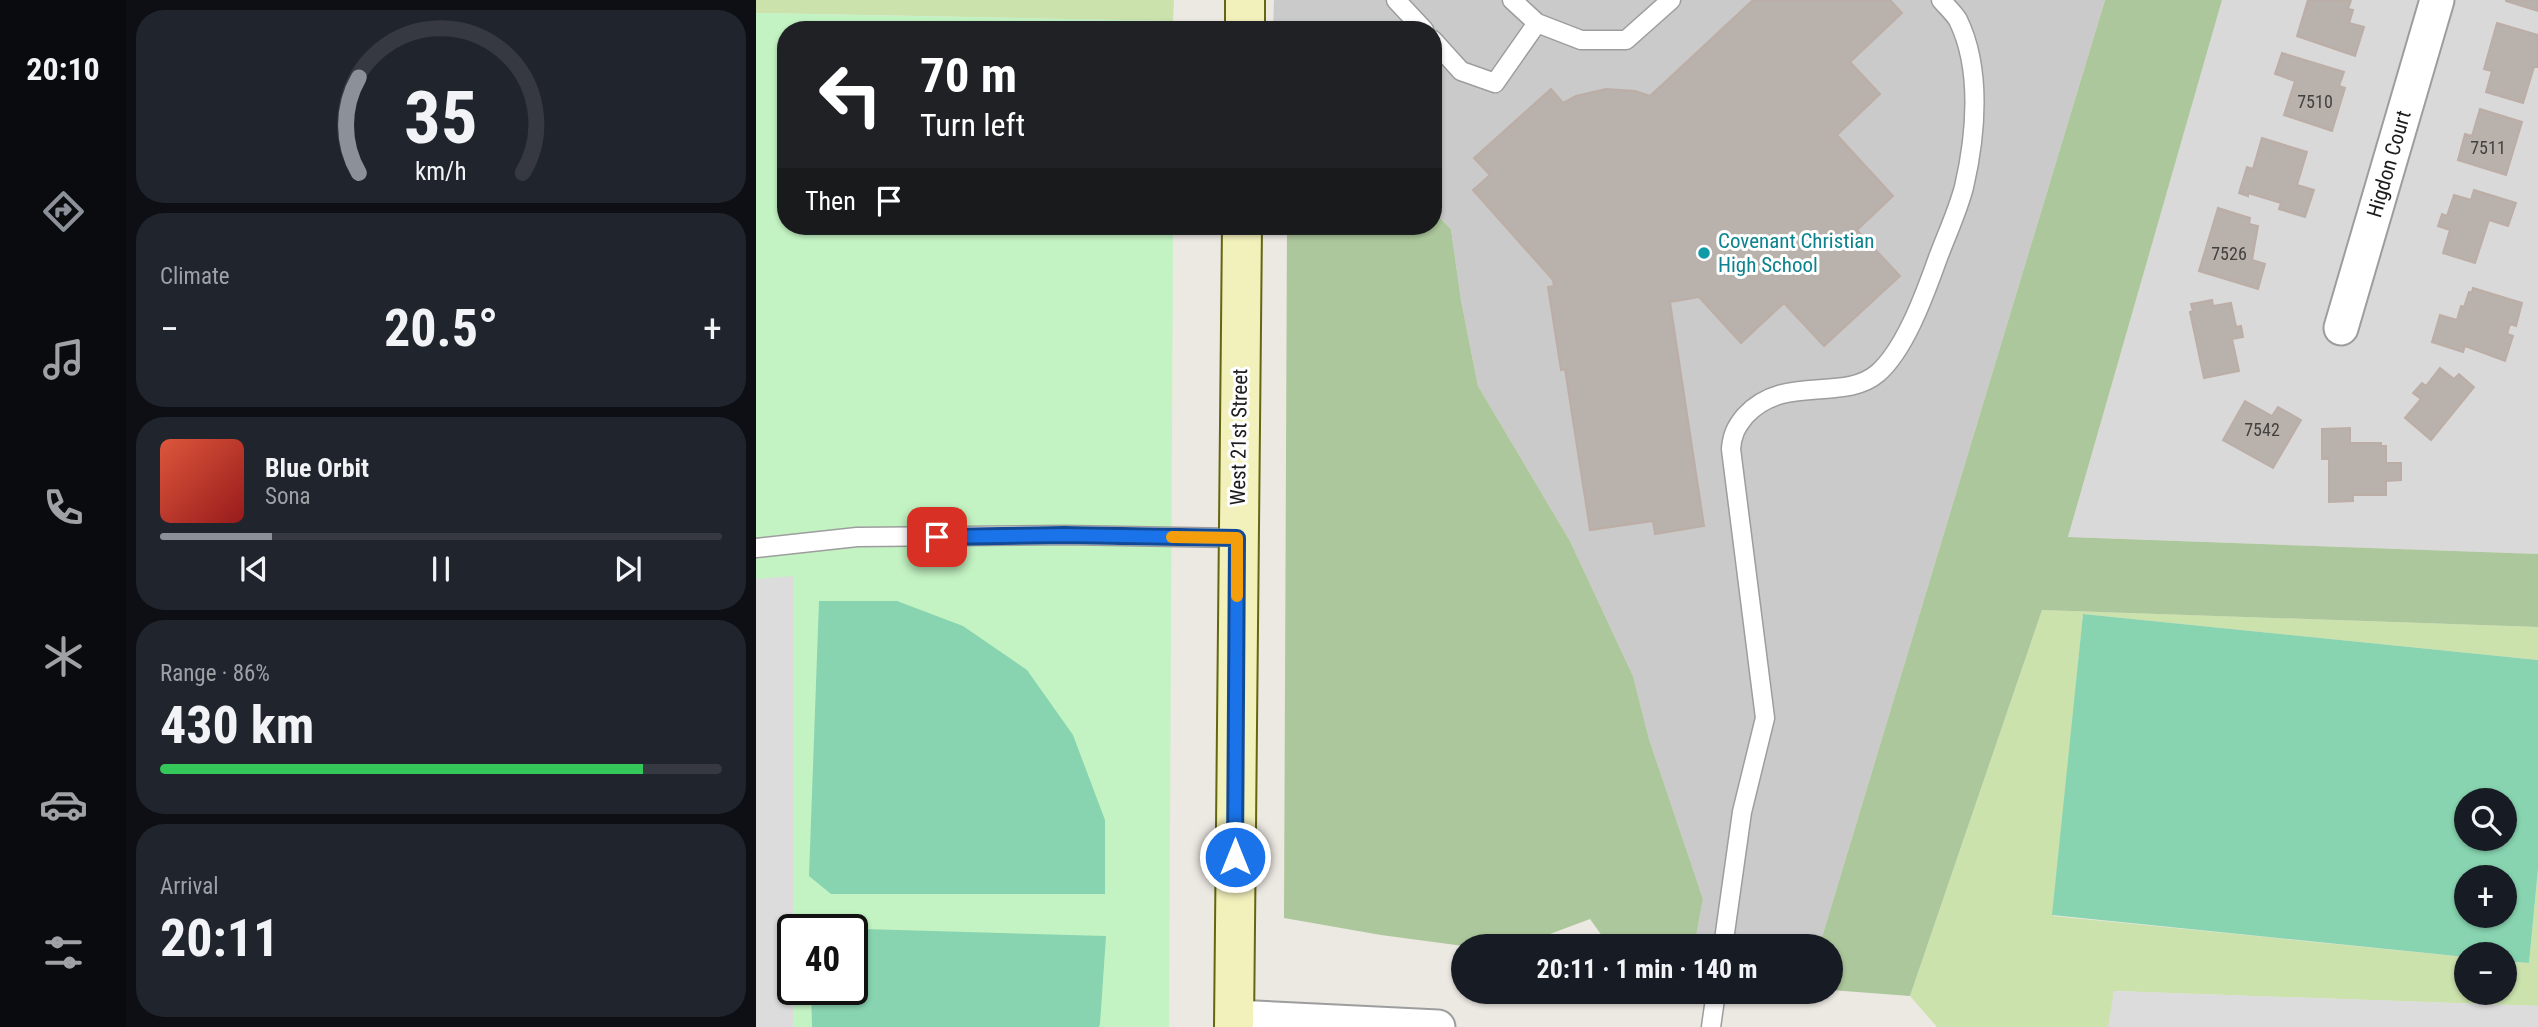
<!DOCTYPE html>
<html lang="en">
<head>
<meta charset="utf-8">
<style>
	body { margin:0; font-family:"Roboto Condensed",sans-serif; background:#20242c; color:#f1f3f6; height:100vh; display:flex; flex-direction:column; font-size:26px; white-space:nowrap }
	* { box-sizing:border-box; margin:0 }
	p { font-size:23px; color:#9ea1a6 }
	.icon { flex:none; width:38px; height:38px; fill:none; stroke:currentColor; stroke-width:2; stroke-linecap:round; stroke-linejoin:round }
	.map { position:relative; flex:1; overflow:hidden }
	.side { display:flex; flex-direction:column; gap:10px; padding:10px; background:#0d0f14; width:630px }
	.side>* { flex:none }
	.banner { position:absolute; left:21px; top:21px; width:665px; height:214px; border-radius:28px; box-shadow:0 2px 5px #0004; background:#202124; color:#fff; overflow:hidden }
	.tools { position:absolute; left:1698px; top:788px; display:grid; gap:14px }
	.tools a { display:grid; place-items:center; width:63px; height:63px; border-radius:50%; background:#171b24; box-shadow:0 2px 5px #0004; font-size:35px }
	.speed { position:absolute; left:21px; top:914px; display:flex; gap:14px; font-size:35px; font-weight:700; text-align:center }
	.speed>* { display:grid; place-content:center; width:91px; height:91px; border-radius:50%; background:#171b24; box-shadow:0 2px 5px #0004; line-height:1 }
	.speed .limit { border:4px solid #111; border-radius:10px; background:#fff; color:#111 }
	.pin { position:absolute; display:grid; place-items:center; width:60px; height:60px; color:#fff; margin:-30px; border-radius:14px; box-shadow:0 4px 10px #0006 }
	.me { position:absolute; width:77px; margin:-38px; rotate:0deg; stroke-linejoin:round; filter:drop-shadow(0 0 5px #0008) }
	.turn { display:flex; align-items:center; gap:24px; height:147px; padding:0 28px; font-size:32px }
	.turn .icon { width:91px; height:91px; stroke-width:2.5 }
	.turn b { display:block; font-size:49px; line-height:60px }
	.then { display:flex; align-items:center; height:66px; padding:0 28px; background:#0003; gap:14px; font-size:26px }
	.big { font-size:52px; font-weight:700; line-height:1.1 }
	.side .tile { flex:1; display:flex; flex-direction:column; justify-content:center; gap:10px; min-width:0; padding:0 24px; border-radius:28px; background:#20242c }
	.side .dial { align-items:center; gap:0 }
	.dial svg { height:182px; overflow:visible; fill:none; stroke:#363941; stroke-width:7; stroke-linecap:round; text-anchor:middle }
	.dial text { fill:#f1f3f6; stroke:none }
	.song { display:flex; align-items:center; gap:21px }
	.cover { width:84px; height:84px; border-radius:10px; background:linear-gradient(135deg,hsl(10 70% 55%),hsl(0 70% 35%)) }
	.played { height:7px; border-radius:4px; background:linear-gradient(90deg,#8c9099 20%,#363941 20%) }
	.keys { display:flex; justify-content:space-around; direction:ltr }
	.heat { display:flex; justify-content:space-between; align-items:center; font-size:38px; direction:ltr }
	.charge { height:10px; border-radius:5px; background:linear-gradient(90deg,#34c759 86%,#363941 0) }
	.trip { position:absolute; left:695px; top:934px; width:392px; height:70px; border-radius:35px; background:#171b24; box-shadow:0 2px 5px #0004; font-weight:700; line-height:70px; text-align:center }
	main { display:flex; flex:1; min-height:0 }
	.menu { display:flex; flex-direction:column; width:126px; justify-content:space-around; align-items:center; background:#090b0e; color:#9ea1a6 }
	.menu .icon { width:49px; height:49px }
	.menu .current { color:#8c9099 }
	.menu b { font-size:32px; color:#f1f3f6 }
	.map>svg:first-child { display:block }
</style>
</head>
<body>
<main>
<nav class="menu">
<b>20:10</b>
<svg class="icon current" aria-label="directions" viewBox="0 0 24 24"><path d="M12 3l9 9-9 9-9-9zM9 14v-3h6M13 9l2 2-2 2"/></svg>
<svg class="icon" aria-label="music" viewBox="0 0 24 24"><path d="M9 18V5l10-2v13"/><circle cx="6" cy="18" r="3"/><circle cx="16" cy="16" r="3"/></svg>
<svg class="icon" aria-label="phone" viewBox="0 0 24 24"><path d="M5 4h4l2 5-3 2q2 4 5 5l2-3 5 2v4C11 20 4 13 5 4z"/></svg>
<svg class="icon" aria-label="climate" viewBox="0 0 24 24"><path d="M12 3v18M4 7l16 10M4 17L20 7"/></svg>
<svg class="icon" aria-label="car" viewBox="0 0 24 24"><path d="M5 17H2v-5l4-1 3-4h7l3 4 3 1v5h-3M9 17h6M6 11h13"/><circle cx="7" cy="17" r="2"/><circle cx="17" cy="17" r="2"/></svg>
<svg class="icon" aria-label="filters" viewBox="0 0 24 24"><path d="M4 7h16M4 17h16"/><circle cx="9" cy="7" r="2"/><circle cx="15" cy="17" r="2"/></svg>
</nav>
<section class="side">
<div class="tile dial"><svg viewBox="0 0 100 80">
<path d="M14 69A42 42 0 1 1 86 69"/>
<path d="M14 69A42 42 0 0 1 14 27" stroke="#8c9099"/>
<text x="50" y="56" font-size="32" font-weight="700">35</text>
<text x="50" y="72" font-size="11">km/h</text>
</svg></div>
<div class="tile"><p>Climate</p>
<div class="heat"><a>−</a><b class="big">20.5°</b><a>+</a></div>
</div>
<div class="tile">
<div class="song"><i class="cover"></i><div><b>Blue Orbit</b><p>Sona</p></div></div>
<div class="played"></div>
<div class="keys"><svg class="icon" aria-label="previous" viewBox="0 0 24 24"><path d="M18 5L8 12l10 7zM5 5v14"/></svg><svg class="icon" aria-label="pause" viewBox="0 0 24 24"><path d="M8 5v14M16 5v14"/></svg><svg class="icon" aria-label="next" viewBox="0 0 24 24"><path d="M6 5l10 7-10 7zM19 5v14"/></svg></div>
</div>
<div class="tile"><p>Range · 86%</p><b class="big">430 km</b><div class="charge"></div></div>
<div class="tile"><p>Arrival</p><b class="big">20:11</b></div>
</section>
<div class="map">
<svg width="1782" height="1027" viewBox="0 0 1782 1027">
	<rect width="100%" height="100%" fill="#ece8e2"/>
	<!-- residential -->
	<path fill="#dad9d9" d="M1466 0H1782V554L1312 537Z"/>
	<!-- religious -->
	<path fill="#cacaca" d="M518 0H1349L1063 947H938L947 899 893 739 877 676 814 541 722 386 705 300 695 229 677 211V30H517Z"/>
	<!-- grass -->
	<path fill="#cbe2ad" d="M0 0H418L417 21 0 13Z
		M1286 610 1782 627V660L1327 614 1297 916 1710 957V992H1748V961L1773 963 1782 869V1006L1358 991 1354 1027H1181L1154 996Z"/>
	<!-- forest -->
	<path fill="#acc79b" d="M1349 0H1466L1312 537 1782 554V627L1286 610 1154 996 1075 990 1074 947H1063Z
		M677 211 695 229 705 300 722 386 814 541 877 676 893 739 947 899 938 947H854L834 919 759 947H715L625 935 528 918 531 226H677Z"/>
	<!-- park -->
	<path fill="#c3f3c3" fill-rule="evenodd" d="M0 13 417 21V30H30V226H417L413 1027H0ZM37 929H96V989H37Z"/>
	<!-- pitch -->
	<path fill="#88d4b0" fill-rule="evenodd" d="M63 601H141L207 626 271 670 317 735 349 820V894H75L53 876Z
		M1327 614 1782 660V869L1773 963 1748 961V954H1710V957L1296 915ZM1710 800H1748V838H1710ZM1710 877H1748V915H1710Z
		M74 928 350 936 344 1024 343 1027H56L55 989H96V929Z"/>
	<!-- parking -->
	<path fill="#dcdcdc" d="M37 576V1027H0V579Z
		M1358 991 1782 1006V1027H1352Z"/>
	<!-- building -->
	<path fill="#b9b1ac" stroke="#bcaea6" stroke-width="2" d="M997 0H1134L1146 13 1094 62 1124 94 1081 135 1137 196 1101 230 1144 276 1068 346 1028 303 985 343 943 297 914 302 948 526 899 534 897 521 834 530 809 369 805 370 792 287 798 286 797 280 717 190 734 175 718 158 795 89 807 103 820 96 850 89 879 91 894 96Z
		M1552 0H1595L1592 9 1597 10 1593 23 1608 27 1599 56 1541 36Z
		M1750 0H1782V11L1750 1Z
		M1741 23 1782 35V67H1778L1767 103 1730 92 1736 71 1728 69Z
		M1526 53 1588 72 1583 86 1589 88 1576 131 1528 115 1539 81 1519 74Z
		M1724 109 1766 122 1750 175 1702 160 1709 134 1716 136Z
		M1506 138 1551 152 1541 185 1558 190 1549 217 1523 209 1525 203 1492 193V196L1483 193 1491 167 1497 169Z
		M1718 190 1760 203 1752 226 1733 220 1719 263 1687 253 1694 230 1682 226 1686 214 1691 216 1698 195 1715 200Z
		M1462 208 1494 218 1493 224 1502 226 1496 260 1509 264 1502 289 1443 271Z
		M1717 288 1766 303 1760 326 1754 324 1751 334 1757 336 1749 361 1709 346 1707 352 1676 342 1684 315 1701 320 1705 306 1708 307 1713 292H1716Z
		M1456 300 1457 306 1475 303 1480 327 1485 326 1487 337 1476 339 1483 371 1448 378 1434 312 1437 311 1435 304Z
		M1684 368 1698 379 1703 374 1718 387 1675 440 1649 418 1665 399 1657 393 1666 383 1670 386Z
		M1489 401 1516 416 1522 407 1545 420 1517 468 1467 440Z
		M1594 428V443H1625V446H1630V463H1645V480L1630 481V495H1597V501L1573 502V459H1566V429Z"/>
	<g fill="none" stroke-linecap="round" stroke-linejoin="round">
		<!-- lane casing -->
		<g stroke="#9d9d9d" stroke-width="21">
			<path id="lane" d="M640 0 668 30
				M756 0 781 23 825 40H870L915 0
				M677 40 705 71 739 83 781 23
				M0 548 101 537 308 535 481 538
				M967 947 986 812 1009 718 975 449C976 435 980 427 989 416 1028 373 1087 403 1122 373 1148 350 1167 299 1179 266 1188 240 1201 214 1208 187 1220 135 1226 69 1202 20 1198 13 1190 6 1185 0
				M955 1027 960 992"/>
		</g>
		<!-- street casing -->
		<g stroke="#9d9d9d" stroke-width="37">
			<path id="street" d="M1585 328 1681 0
				M478 1017 682 1027"/>
		</g>
		<!-- secondary casing -->
		<g stroke="#646610" stroke-width="42">
			<path id="secondary" d="M489 30V0
				M478 1027 486 226"/>
		</g>
		<!-- lane -->
		<use href="#lane" stroke="#fff" stroke-width="18"/>
		<!-- street -->
		<use href="#street" stroke="#fff" stroke-width="33"/>
		<!-- secondary -->
		<use href="#secondary" stroke="#f2f0bb" stroke-width="38"/>
	</g>
	<g fill="none" stroke-linecap="round" stroke-linejoin="round">
		<!-- route casing -->
		<g stroke="#114b97" stroke-width="18">
			<path id="route" d="M181 537 308 535 481 538 479 857"/>
		</g>
		<!-- route -->
		<use href="#route" stroke="#1a73e8" stroke-width="12"/>
		<!-- slow -->
		<path stroke="#f59e0b" stroke-width="12" d="M416 537 481 538V596"/>
	</g>
	<!-- markers -->
	<circle fill="#0f9aa8" stroke="#fff" stroke-width="2.5" cx="948" cy="253" r="7"/>
	<g text-anchor="middle" stroke-width="6" stroke-linejoin="round" paint-order="stroke">
		<!-- number labels -->
		<g font-size="18" fill="#434140">
			<text x="1559" y="108">7510</text>
			<text x="1732" y="154">7511</text>
			<text x="1473" y="260">7526</text>
			<text x="1506" y="436">7542</text>
		</g>
		<!-- street labels -->
		<g font-size="21" fill="#1c1c1c" stroke="#fff">
			<text transform="translate(1633 164) rotate(-74)" y="7">Higdon Court</text>
			<text transform="translate(483 437) rotate(-89)" y="7">West 21st Street</text>
		</g>
		<!-- culture labels -->
		<g font-size="21" fill="#0d838f" stroke="#fff" text-anchor="start">
			<text x="962" y="248">Covenant Christian<tspan x="962" dy="24">High School</tspan></text>
		</g>
	</g>
</svg>
<div class="tools">
<a><svg class="icon" aria-label="search" viewBox="0 0 24 24"><circle cx="10" cy="10" r="6"/><path d="M15 15l6 6"/></svg></a>
<a>+</a>
<a>−</a>
</div>
<div class="speed"><div class="limit">40</div></div>
<div class="pin" style="left:181px;top:537px;background:#d93025"><svg class="icon" aria-label="arrive" viewBox="0 0 24 24"><path d="M6 21V4h12l-3 4 3 4H6"/></svg></div>
<svg class="me" style="left:479px;top:857px" viewBox="-20 -20 40 40"><circle r="17" fill="#1a73e8" stroke="#fff" stroke-width="3"/><path d="M0-11L8 9 0 5-8 9z" fill="#fff"/></svg>
<div class="trip">20:11 · 1 min · 140 m</div>
<div class="banner">
<div class="turn"><svg class="icon" aria-label="left" viewBox="0 0 24 24"><path d="M17 20v-9H6M10 6l-5 5 5 5"/></svg><div><b>70 m</b>Turn left</div></div>
<div class="then">Then<svg class="icon" aria-label="arrive" viewBox="0 0 24 24"><path d="M6 21V4h12l-3 4 3 4H6"/></svg></div>
</div>
</div>
</main>
</body>
</html>
